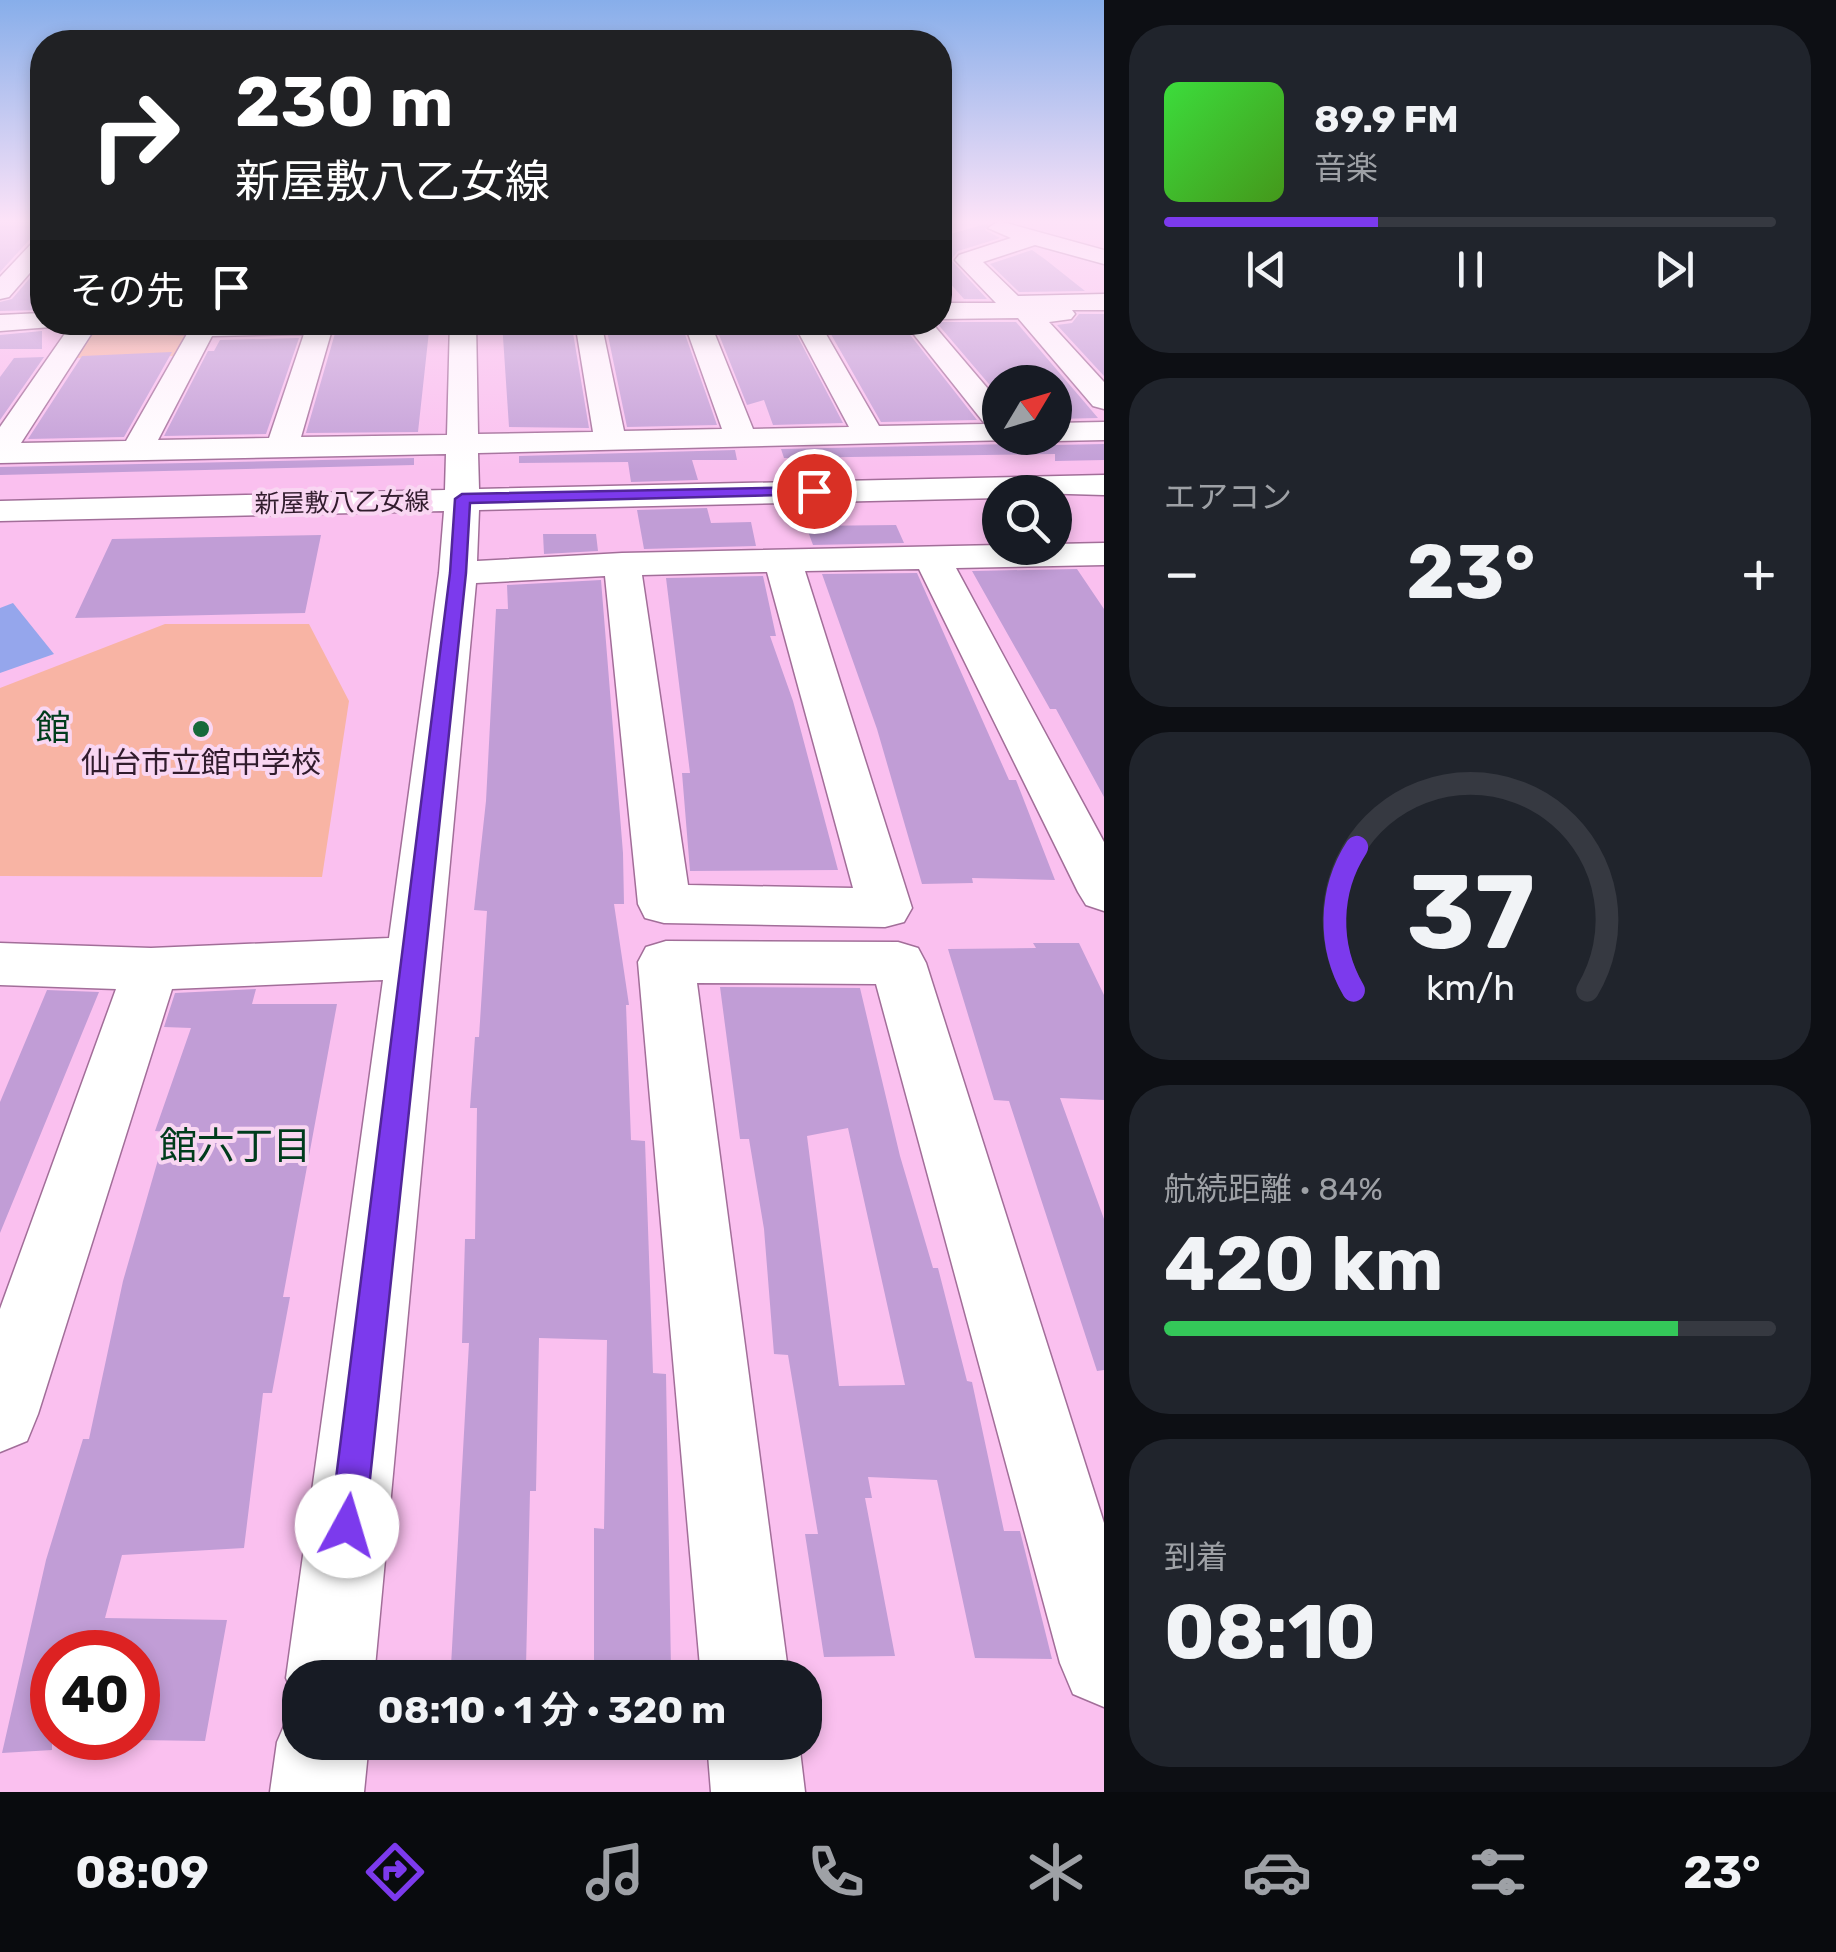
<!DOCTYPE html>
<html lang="ja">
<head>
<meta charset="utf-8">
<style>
	body { margin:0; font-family:Rubik,"Noto Sans JP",sans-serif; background:#20242c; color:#f1f3f6; height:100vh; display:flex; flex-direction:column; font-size:38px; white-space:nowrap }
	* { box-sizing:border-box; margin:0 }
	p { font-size:32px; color:#9ea1a6 }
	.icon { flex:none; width:55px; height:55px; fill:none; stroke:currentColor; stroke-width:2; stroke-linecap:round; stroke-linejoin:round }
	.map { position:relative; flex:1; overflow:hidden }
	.panel { display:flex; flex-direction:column; gap:25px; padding:25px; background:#0d0f14; width:732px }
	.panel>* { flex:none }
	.top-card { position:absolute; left:30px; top:30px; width:922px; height:305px; border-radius:40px; box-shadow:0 5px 15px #0003; background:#202124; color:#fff; overflow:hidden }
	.needle { width:65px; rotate:52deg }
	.controls { position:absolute; left:982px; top:365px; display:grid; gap:20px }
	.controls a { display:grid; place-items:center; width:90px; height:90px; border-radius:50%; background:#171b24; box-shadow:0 5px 15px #0003; font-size:50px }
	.speed { position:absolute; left:30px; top:1630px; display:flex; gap:20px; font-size:50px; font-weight:700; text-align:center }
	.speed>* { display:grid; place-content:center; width:130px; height:130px; border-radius:50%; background:#171b24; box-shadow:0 5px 15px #0003; line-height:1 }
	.speed .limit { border:15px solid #d22; background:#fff; color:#111 }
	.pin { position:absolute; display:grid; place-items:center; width:85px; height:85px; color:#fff; margin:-42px; border:5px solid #fff; border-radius:50%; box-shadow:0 2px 10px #0007 }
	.me { position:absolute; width:110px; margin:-55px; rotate:6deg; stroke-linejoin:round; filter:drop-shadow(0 0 8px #0008) }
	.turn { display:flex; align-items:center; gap:35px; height:210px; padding:0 40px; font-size:45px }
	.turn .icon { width:130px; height:130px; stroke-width:2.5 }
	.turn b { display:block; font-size:70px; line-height:85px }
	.then { display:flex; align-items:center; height:95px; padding:0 40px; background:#0003; gap:20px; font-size:38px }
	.big { font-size:75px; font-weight:700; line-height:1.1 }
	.panel .tile { flex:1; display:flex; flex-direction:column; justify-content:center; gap:15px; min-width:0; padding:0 35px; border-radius:40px; background:#20242c }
	.panel .dial { align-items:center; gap:0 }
	.dial svg { height:260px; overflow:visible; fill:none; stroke:#363941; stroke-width:7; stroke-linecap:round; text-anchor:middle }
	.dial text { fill:#f1f3f6; stroke:none }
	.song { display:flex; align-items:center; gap:30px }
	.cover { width:120px; height:120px; border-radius:15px; background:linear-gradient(135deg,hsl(120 70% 55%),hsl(100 70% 35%)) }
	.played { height:10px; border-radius:5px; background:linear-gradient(90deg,#7c3aed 35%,#363941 35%) }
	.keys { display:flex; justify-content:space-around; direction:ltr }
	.heat { display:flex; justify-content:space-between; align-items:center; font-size:55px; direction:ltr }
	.charge { height:15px; border-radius:8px; background:linear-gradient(90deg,#34c759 84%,#363941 0) }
	.trip { position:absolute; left:282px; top:1660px; width:540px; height:100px; border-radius:40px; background:#171b24; box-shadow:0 5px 15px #0003; font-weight:700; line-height:100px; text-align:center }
	.dock { display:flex; height:160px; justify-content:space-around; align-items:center; background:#090b0e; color:#9ea1a6 }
	.dock .icon { width:70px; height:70px }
	.dock .active { color:#7c3aed }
	.dock b { font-size:45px; color:#f1f3f6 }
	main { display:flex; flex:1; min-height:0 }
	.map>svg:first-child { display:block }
</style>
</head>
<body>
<main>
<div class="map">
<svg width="1104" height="1792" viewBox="0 0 1104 1792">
	<rect width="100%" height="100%" fill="#fac0ef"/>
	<!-- green -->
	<path fill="#f8b4a4" d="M95 323H193L175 356 71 358Z
		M165 624H309L349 701 322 877 0 876V688Z"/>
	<!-- water -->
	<path fill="#95a6ec" d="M13 603 54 654 0 673V608Z"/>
	<!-- building -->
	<path fill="#c19dd6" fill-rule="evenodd" d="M0 220H42V236L31 238 0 272Z
		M989 223 985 230 1000 238 958 251 951 260 987 299H964L940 272V237Z
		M1032 250 1046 260 1085 291 1019 292 990 264Z
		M42 264V310L0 311V302L12 299Z
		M1079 314H1104V376L1057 325 1072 323Z
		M430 322 418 432 306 433 336 330H346L347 323Z
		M502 322H562L563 327H572L589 428 509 427Z
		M714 322H790L843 423 773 425 764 400 747 405Z
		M824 322H900L977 420 881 422Z
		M936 322H1016L1098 418 1055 419V382H1000V397Z
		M681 323 717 425 627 427 606 326Z
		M42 331V349H0V335Z
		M299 338 266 434 164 436 208 351H214L220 340Z
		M172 352 124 437 28 439 82 356Z
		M44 357 0 420V377L14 358Z
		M1014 438H1039L1055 445 1104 444V460L1055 461V454L784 458 781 449 1011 444Z
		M735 450 737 460H692L698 480 631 482 628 462 519 463V456Z
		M414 458V465L0 475V467Z
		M707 508 711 523 751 522 756 546 644 549 637 510Z
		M896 525 904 543 813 545 806 526Z
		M543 534H596L598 551 544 554Z
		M321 535 305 613 75 618 112 539Z
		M1077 569 1104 609V797L1056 709H1050L972 571Z
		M917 573 1009 780H1016L1055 880 972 878 973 883 922 884 877 729 822 574Z
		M763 576 776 636H770L793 701 838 870 690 871 682 773H690L666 578Z
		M601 580 623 853 624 904H614L629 1005H626L631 1140 645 1141 653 1373 666 1374 671 1670 594 1666V1528L604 1529 607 1340 539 1338 536 1491H530L526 1667 451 1666 469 1343H462L465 1239H475L477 1108H470L475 1037H479L487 911 474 910 486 801 496 609H508L507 585Z
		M1033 943H1079L1104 995V1100L1060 1098 1104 1219V1370L1097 1371 1009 1101 994 1100 948 949 1036 948Z
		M720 987 860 988 900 1156 933 1268H938L967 1381 972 1382 1004 1531H1020L1052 1659 975 1658 937 1480 868 1477 872 1498H865L895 1656 824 1657 805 1534H818L788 1355 774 1354 764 1229 749 1139H740ZM848 1128 905 1385 839 1386 807 1136Z
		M256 989 252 1004H337L283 1297H290L272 1393H263L244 1548 122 1555 105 1618 227 1620 205 1741 138 1740V1652H52V1750L2 1753 46 1560 83 1439H89L123 1281 166 1132 155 1131 191 1028 164 1027 175 993Z
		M47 990 99 992 0 1233V1102Z"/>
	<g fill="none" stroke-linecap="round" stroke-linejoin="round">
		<!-- minor casing -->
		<g stroke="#a26e99" stroke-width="3">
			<path id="minor" d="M999 221 1104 250V264L1035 245 983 262 1018 296 1104 294V310H1072L1075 314 1071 319 1049 322 1104 382V409L1093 406 1018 318 940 319V303H996L955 260 959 255 1011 238 988 228Z
				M42 239V259L9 297 0 299V277L34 241Z
				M42 313V322H54L51 327 0 331V315Z
				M73 322H99L21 443 126 441 187 334 145 333 141 327 144 322H331L333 326 301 437 447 435 450 322H476L478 434 593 432 575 322H601L624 431 722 429 684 322H710L753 429 849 427 793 322H819L879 426 985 424 904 322H931L1000 403V438L1011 440 478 453 479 489 1104 475V495L1000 492V498L479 510 477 561 622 553 1000 545 1055 548V544L1104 543V565L956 568 1104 842V911L1086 905 1078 892 919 569 805 571 912 908 904 922 885 927 664 923 645 918 638 904 605 576 476 583 374 1678H300V1742H369L364 1792H270L277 1742 291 1710 298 1707 286 1678 383 980 172 989 38 1414 27 1441 0 1452V1309L116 989 0 985V943L151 948 389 938 439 573 444 511 0 521V501L445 490 446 454 0 463V427ZM304 334 269 438 158 440 212 336ZM767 572 853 888 688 885 642 575Z
				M1104 422V440L1055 441 1043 438H1055V423Z
				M666 941 898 942 918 948 926 963 1104 1523V1707L1073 1694 1060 1663 876 984 697 983 789 1678H701L638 962 646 947Z
				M707 1742H799L805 1792H711Z"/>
		</g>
		<!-- minor -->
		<use href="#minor" fill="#fff" fill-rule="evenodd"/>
	</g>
	<!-- sky -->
	<linearGradient id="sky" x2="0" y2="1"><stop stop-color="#87aeea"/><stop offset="0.47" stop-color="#fde3f8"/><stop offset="1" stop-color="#fde3f8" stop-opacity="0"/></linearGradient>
	<rect width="1104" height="471" fill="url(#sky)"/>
	<!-- route -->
	<path fill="#7c3aed" stroke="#51269a" stroke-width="2.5" d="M814 487 819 488V494L470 503 466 573 365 1526 360 1538 347 1544 335 1538 330 1526 450 573 455 499 462 494Z"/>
	<!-- markers -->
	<circle fill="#16693a" stroke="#f9d6f2" stroke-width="4" cx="201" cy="729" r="10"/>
	<g text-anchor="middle" stroke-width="8" stroke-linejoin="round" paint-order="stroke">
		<!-- far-street labels -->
		<g font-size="25" fill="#311c2d" stroke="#f9d6f2">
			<text transform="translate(342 502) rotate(-1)" y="9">新屋敷八乙女線</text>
		</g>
		<!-- poi labels -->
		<g font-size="30" fill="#311c2d" stroke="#f9d6f2">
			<text x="201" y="773">仙台市立館中学校</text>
		</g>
		<!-- quarter labels -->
		<g font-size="35" fill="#003c1c" stroke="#f9d6f2">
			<text x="53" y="740">館</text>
		</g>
		<!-- near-neighbourhood labels -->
		<g font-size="38" fill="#003c1c" stroke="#f9d6f2">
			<text x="235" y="1159">館六丁目</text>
		</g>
	</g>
</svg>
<div class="controls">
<a><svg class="needle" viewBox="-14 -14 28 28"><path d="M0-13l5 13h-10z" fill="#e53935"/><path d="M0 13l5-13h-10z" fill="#9ea1a6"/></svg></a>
<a><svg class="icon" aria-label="search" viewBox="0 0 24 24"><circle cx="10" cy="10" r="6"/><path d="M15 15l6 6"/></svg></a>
</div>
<div class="speed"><div class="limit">40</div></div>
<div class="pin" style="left:814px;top:491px;background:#d93025"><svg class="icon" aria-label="arrive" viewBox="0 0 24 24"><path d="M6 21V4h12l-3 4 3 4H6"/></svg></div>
<svg class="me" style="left:347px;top:1526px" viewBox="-20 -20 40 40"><circle r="19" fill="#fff"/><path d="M0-13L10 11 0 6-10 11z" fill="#7c3aed"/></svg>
<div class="trip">08:10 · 1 分 · 320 m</div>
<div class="top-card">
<div class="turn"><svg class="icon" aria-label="right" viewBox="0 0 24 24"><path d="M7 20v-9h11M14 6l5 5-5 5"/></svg><div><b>230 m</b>新屋敷八乙女線</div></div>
<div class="then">その先<svg class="icon" aria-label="arrive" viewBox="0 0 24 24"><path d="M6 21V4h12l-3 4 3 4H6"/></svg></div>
</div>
</div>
<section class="panel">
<div class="tile">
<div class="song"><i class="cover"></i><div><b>89.9 FM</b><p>音楽</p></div></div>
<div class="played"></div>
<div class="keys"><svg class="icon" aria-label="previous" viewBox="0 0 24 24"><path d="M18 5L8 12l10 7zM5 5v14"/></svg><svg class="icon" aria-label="pause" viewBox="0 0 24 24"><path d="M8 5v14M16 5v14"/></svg><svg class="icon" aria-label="next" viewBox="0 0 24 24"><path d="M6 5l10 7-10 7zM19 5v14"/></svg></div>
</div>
<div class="tile"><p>エアコン</p>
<div class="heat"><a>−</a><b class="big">23°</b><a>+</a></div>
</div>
<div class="tile dial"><svg viewBox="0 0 100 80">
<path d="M14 69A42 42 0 1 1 86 69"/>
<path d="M14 69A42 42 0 0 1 15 25" stroke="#7c3aed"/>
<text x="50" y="56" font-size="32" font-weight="700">37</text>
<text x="50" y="72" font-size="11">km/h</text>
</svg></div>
<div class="tile"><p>航続距離 · 84%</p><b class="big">420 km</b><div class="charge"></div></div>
<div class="tile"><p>到着</p><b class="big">08:10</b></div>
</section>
</main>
<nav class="dock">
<b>08:09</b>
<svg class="icon active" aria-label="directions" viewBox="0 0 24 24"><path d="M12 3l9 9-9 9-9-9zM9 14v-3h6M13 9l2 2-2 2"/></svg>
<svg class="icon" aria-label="music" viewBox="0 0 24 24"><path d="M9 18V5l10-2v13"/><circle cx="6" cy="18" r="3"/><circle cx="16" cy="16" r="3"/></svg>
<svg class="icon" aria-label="phone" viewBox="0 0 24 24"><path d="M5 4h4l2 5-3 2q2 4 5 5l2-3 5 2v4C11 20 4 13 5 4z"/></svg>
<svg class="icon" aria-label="climate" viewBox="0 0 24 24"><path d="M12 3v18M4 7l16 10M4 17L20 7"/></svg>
<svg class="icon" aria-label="car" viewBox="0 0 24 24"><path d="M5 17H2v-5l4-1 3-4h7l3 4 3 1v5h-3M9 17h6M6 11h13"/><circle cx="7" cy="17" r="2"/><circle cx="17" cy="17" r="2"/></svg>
<svg class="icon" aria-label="filters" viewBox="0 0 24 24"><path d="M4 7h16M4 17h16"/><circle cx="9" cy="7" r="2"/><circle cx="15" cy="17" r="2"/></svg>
<b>23°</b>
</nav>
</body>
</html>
